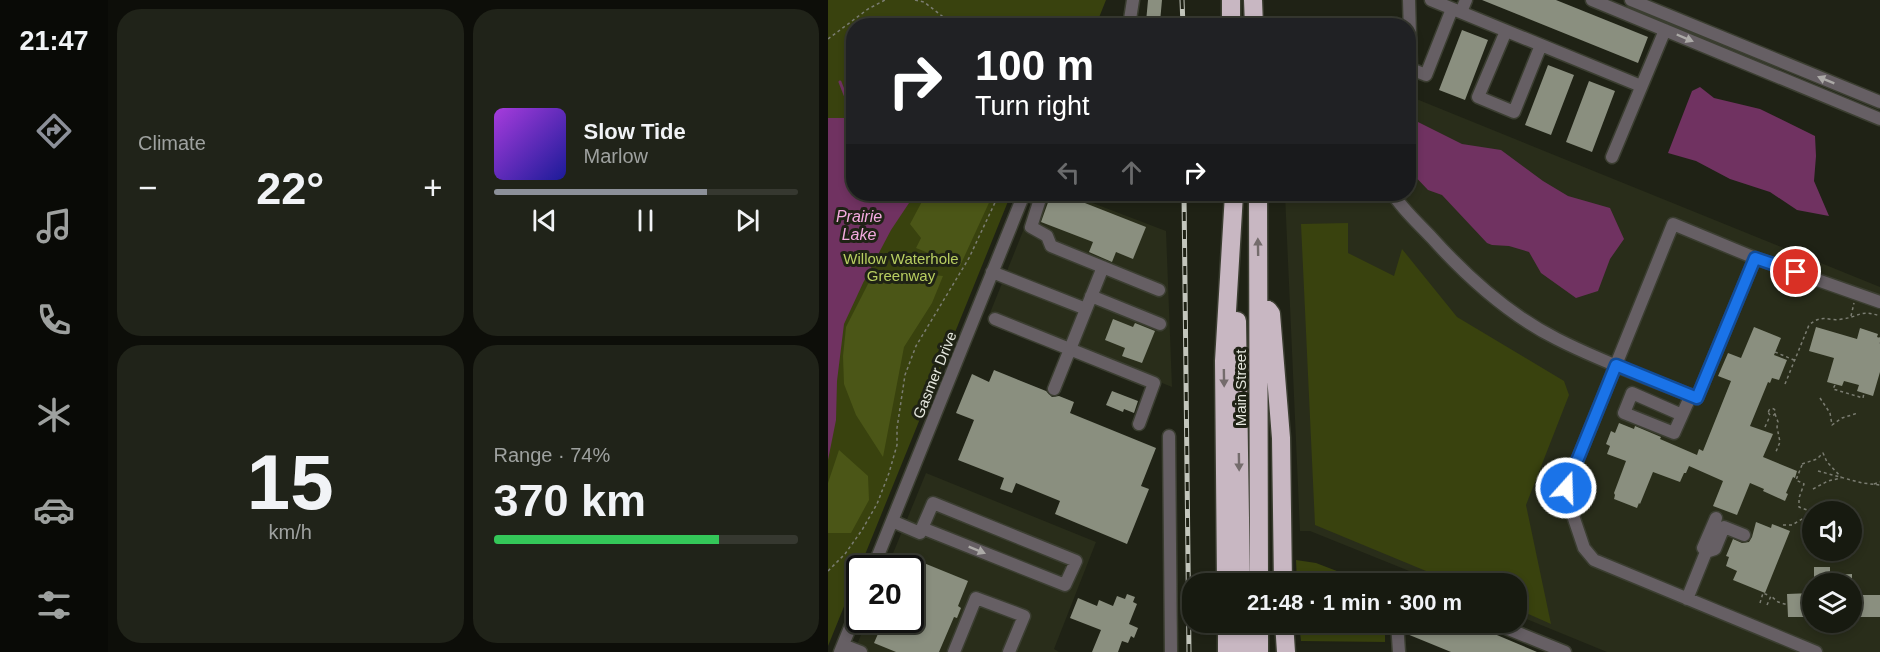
<!DOCTYPE html>
<html lang="en">
<head>
<meta charset="utf-8">
<style>
	body { margin:0; font-family:Arial,sans-serif; background:#202319; color:#f1f3f6; height:100vh; display:flex; flex-direction:column; font-size:22px; white-space:nowrap }
	* { box-sizing:border-box; margin:0 }
	p { font-size:20px; color:#9ea19f }
	.icon { flex:none; width:33px; height:33px; fill:none; stroke:currentColor; stroke-width:2; stroke-linecap:round; stroke-linejoin:round }
	.map { position:relative; flex:1; overflow:hidden }
	.drawer { display:flex; flex-direction:column; gap:9px; padding:9px; background:#0d0e09; width:720px }
	.drawer>* { flex:none }
	.banner { position:absolute; left:18px; top:18px; width:570px; height:183px; border-radius:24px; box-shadow:0 3px 9px #0003,0 0 0 2px #363830; background:#202124; color:#fff; overflow:hidden }
	.fabs { position:absolute; left:974px; top:501px; display:grid; gap:12px }
	.fabs a { display:grid; place-items:center; width:60px; height:60px; border-radius:50%; background:#171a10; box-shadow:0 3px 9px #0003,0 0 0 2px #363830; font-size:30px }
	.speed { position:absolute; left:18px; top:555px; display:flex; gap:12px; font-size:30px; font-weight:700; text-align:center }
	.speed>* { display:grid; place-content:center; width:78px; height:78px; border-radius:50%; background:#171a10; box-shadow:0 3px 9px #0003,0 0 0 2px #363830; line-height:1 }
	.speed .limit { border:3px solid #111; border-radius:9px; background:#fff; color:#111 }
	.pin { position:absolute; display:grid; place-items:center; width:51px; height:51px; color:#fff; margin:-26px; border:3px solid #fff; border-radius:50%; box-shadow:0 2px 6px #0007 }
	.me { position:absolute; width:66px; margin:-33px; rotate:20deg; stroke-linejoin:round; filter:drop-shadow(0 0 4px #0008) }
	.turn { display:flex; align-items:center; gap:21px; height:126px; padding:0 30px; font-size:27px }
	.turn .icon { width:78px; height:78px; stroke-width:2.5 }
	.turn b { display:block; font-size:42px; line-height:51px }
	.lanes { display:flex; align-items:center; height:57px; padding:0 30px; background:#0003; justify-content:center; gap:30px; direction:ltr }
	.lanes .off { opacity:.35 }
	.big { font-size:45px; font-weight:800; line-height:1.1 }
	.drawer .card { flex:1; display:flex; flex-direction:column; justify-content:center; gap:9px; min-width:0; padding:0 21px; border-radius:24px; background:#202319 }
	.drawer .dial { align-items:center; gap:0 }
	.dial b { font-size:78px; line-height:1 }
	.song { display:flex; align-items:center; gap:18px }
	.cover { width:72px; height:72px; border-radius:9px; background:linear-gradient(135deg,hsl(280 70% 55%),hsl(240 70% 35%)) }
	.played { height:6px; border-radius:3px; background:linear-gradient(90deg,#8c9099 70%,#363830 70%) }
	.keys { display:flex; justify-content:space-around; direction:ltr }
	.heat { display:flex; justify-content:space-between; align-items:center; font-size:33px; direction:ltr }
	.charge { height:9px; border-radius:4px; background:linear-gradient(90deg,#34c759 74%,#363830 0) }
	.drawer .tiles { flex:1; display:grid; gap:9px; grid-template-columns:repeat(2,1fr) }
	.trip { position:absolute; left:354px; top:573px; width:345px; height:60px; border-radius:24px; background:#171a10; box-shadow:0 3px 9px #0003,0 0 0 2px #363830; font-weight:800; line-height:60px; text-align:center }
	main { display:flex; flex:1; min-height:0 }
	.menu { display:flex; flex-direction:column; width:108px; justify-content:space-around; align-items:center; background:#090a06; color:#9ea19f }
	.menu .icon { width:42px; height:42px }
	.menu .on { color:#8c9099 }
	.menu b { font-size:27px; color:#f1f3f6 }
	.map>svg:first-child { display:block }
</style>
</head>
<body>
<main>
<nav class="menu">
<b>21:47</b>
<svg class="icon on" aria-label="directions" viewBox="0 0 24 24"><path d="M12 3l9 9-9 9-9-9zM9 14v-3h6M13 9l2 2-2 2"/></svg>
<svg class="icon" aria-label="music" viewBox="0 0 24 24"><path d="M9 18V5l10-2v13"/><circle cx="6" cy="18" r="3"/><circle cx="16" cy="16" r="3"/></svg>
<svg class="icon" aria-label="phone" viewBox="0 0 24 24"><path d="M5 4h4l2 5-3 2q2 4 5 5l2-3 5 2v4C11 20 4 13 5 4z"/></svg>
<svg class="icon" aria-label="climate" viewBox="0 0 24 24"><path d="M12 3v18M4 7l16 10M4 17L20 7"/></svg>
<svg class="icon" aria-label="car" viewBox="0 0 24 24"><path d="M5 17H2v-5l4-1 3-4h7l3 4 3 1v5h-3M9 17h6M6 11h13"/><circle cx="7" cy="17" r="2"/><circle cx="17" cy="17" r="2"/></svg>
<svg class="icon" aria-label="filters" viewBox="0 0 24 24"><path d="M4 7h16M4 17h16"/><circle cx="9" cy="7" r="2"/><circle cx="15" cy="17" r="2"/></svg>
</nav>
<section class="drawer">
<div class="tiles">
<div class="card"><p>Climate</p>
<div class="heat"><a>−</a><b class="big">22°</b><a>+</a></div>
</div>
<div class="card">
<div class="song"><i class="cover"></i><div><b>Slow Tide</b><p>Marlow</p></div></div>
<div class="played"></div>
<div class="keys"><svg class="icon" aria-label="previous" viewBox="0 0 24 24"><path d="M18 5L8 12l10 7zM5 5v14"/></svg><svg class="icon" aria-label="pause" viewBox="0 0 24 24"><path d="M8 5v14M16 5v14"/></svg><svg class="icon" aria-label="next" viewBox="0 0 24 24"><path d="M6 5l10 7-10 7zM19 5v14"/></svg></div>
</div>
<div class="card dial"><b>15</b><p>km/h</p></div>
<div class="card"><p>Range · 74%</p><b class="big">370 km</b><div class="charge"></div></div>
</div>
</section>
<div class="map">
<svg width="1052" height="652" viewBox="0 0 1052 652">
	<rect width="100%" height="100%" fill="#1f2215"/>
	<!-- built -->
	<path fill="#292d1a" fill-rule="evenodd" d="M581 96 1052 287V652H779L689 615 688 584 611 583 482 531H472L457 194H580ZM984 512H1023V550H984ZM984 584H1023V622H984Z
		M210 194H241L338 231 344 387 162 313Z
		M98 473 268 542 226 649 231 652H26L39 620H82V568H59Z"/>
	<!-- green -->
	<path fill="#39420e" d="M0 0H278L268 25 26 26V194H183L0 646Z
		M520 223V253L566 276 574 249 629 317 736 381 741 395 698 505 723 624 689 609 688 584 627 583 487 525 473 224Z
		M468 560 488 563 540 583H469Z
		M471 623H557V642L473 641Z"/>
	<!-- forest -->
	<path fill="#4b5617" d="M98 194H165L132 266 88 248 93 238 82 224Z
		M54 270 115 276 104 303 76 347 55 457 28 415 16 384 15 356 18 327 40 284Z
		M11 450 40 476 41 500 23 533H0V483Z"/>
	<!-- water -->
	<path fill="#703261" d="M872 87 886 98 932 109 987 136 988 156 986 181 1001 216 969 210 942 192 902 179 868 161 840 153 864 91Z
		M580 117 634 144 673 150 715 181 740 196 782 208 796 239 782 259 770 291 748 298 713 273 701 252 681 246 664 245 659 243 614 195 600 190 581 170Z
		M0 118H25L26 194H87L63 230 35 283 16 324 9 381 8 420 0 460Z"/>
	<g fill="none" stroke-linecap="round" stroke-linejoin="round">
		<!-- stream -->
		<path stroke="#703261" stroke-width="3" d="M12 82 26 118"/>
	</g>
	<!-- building -->
	<path fill="#8a8f7f" d="M320 0H334L332 22H318Z
		M654 0H728L820 37 810 63Z
		M634 30 660 40 637 100 611 90Z
		M720 65 746 75 723 135 697 125Z
		M761 81 787 91 764 152 738 142Z
		M223 194H234L318 227 305 259 288 252 284 262 261 252 265 242 213 222Z
		M285 319 305 327 307 323 327 331 314 363 294 356 297 348 277 340Z
		M926 327 953 338 946 355 959 360 951 380 944 378 942 383 940 382 922 426 945 434 935 457 969 471 967 478 965 477 958 493 960 494 957 501 935 491 936 489 922 483 909 515 885 506 895 481 861 466 858 473H856L852 482 825 472 812 504 811 503 809 508 786 499 787 495 786 493 798 461 779 454 782 446 778 444 783 431 787 433 791 423 806 429 807 426 833 437 832 439 869 455 871 449 875 451 903 381 890 376 900 353 913 358Z
		M988 327 1029 339 1032 328 1050 334 1049 337 1052 338V372L1045 396 1029 391 1031 385 1016 381 1014 386 999 382 1006 358 981 351Z
		M166 370 218 391 224 397 231 396 246 402 242 413 328 448 313 486 321 489 299 544 227 514 232 501 188 483 184 493 172 489 176 478 130 460 146 420 128 413 144 374 161 382Z
		M284 391 310 401 306 413 296 409 295 412 278 405Z
		M928 522 943 528 944 524 962 531 937 593 905 580 909 571 898 566 901 557 898 556 905 539 914 543 921 542 924 537Z
		M81 557 140 581 130 606 133 608 129 618 126 617 111 652H68L46 643 56 620H82V568H76Z
		M986 567H1002V575L1024 574V584H986Z
		M984 593V617H960L959 594Z
		M299 594 307 597 305 602 309 604 301 624 310 628 306 638 303 636 300 643 294 641 290 652H264L273 630 242 618 250 598 269 606 271 600 285 606 289 596 297 599Z
		M1023 595H1052V617H1023Z
		M584 622H638L709 652H623L579 634Z"/>
	<g fill="none" stroke-linecap="round" stroke-linejoin="round">
		<!-- minor casing -->
		<g stroke="#3b3e31" stroke-width="15">
			<path id="minor" d="M581 0 583 69 598 75 624 9
				M603 0 813 86
				M764 0 1052 119
				M803 0 1052 102
				M633 12 638 0
				M301 26 305 0
				M678 31 650 97 686 112 713 45
				M784 157 837 30
				M197 194 212 199 203 227 219 236 223 246 331 290
				M565 194C575 210 591 224 604 238 640 278 681 315 729 339 774 362 822 379 869 398L927 258
				M164 272 258 309
				M263 296 332 324
				M167 319 326 383 311 424
				M226 389 275 267
				M854 415 804 393 796 413 846 433 863 395
				M341 436 343 652
				M64 521 92 533 105 503 248 561 237 585 94 528
				M878 552 875 548 888 518
				M45 568 196 194
				M859 599 878 552 887 549 896 527 916 535
				M569 622 571 652
				M663 622 737 652
				M15 645 33 652
				M12 652 32 603
				M126 652 148 598 196 616 181 652
				M988 652 766 560 756 548 738 495V488L845 224 927 258 1052 302"/>
		</g>
		<!-- highway casing -->
		<g stroke="#3b3e31" stroke-width="21">
			<path id="highway" d="M403 0V26
				M425 0 426 26
				M430 194 431 584
				M440 310 443 314 453 438 455 584
				M409 321 413 584
				M398 584 396 361 406 194
				M399 622V652
				M413 622 414 652
				M431 622V652
				M456 622 458 652"/>
		</g>
		<!-- path -->
		<path stroke="#7b7d72" stroke-width="1.5" stroke-dasharray="3 3" stroke-linecap="butt" d="M87 0 96 2 127 26
			M0 39 40 9 57 0
			M1023 316 1026 303
			M1052 338V337
			M1051 343H1052
			M947 352 966 360
			M957 384 981 325C995 313 1000 322 1014 319 1032 317 1031 309 1052 316
			M1007 385 1005 389 1035 398 1036 393
			M992 398 1002 413 1004 425 1014 418 1030 413
			M940.5 412a3.5 3.5 0 1 1 7 0a3.5 3.5 0 1 1-7 0Z
			M947 414 950 422 949 427 952 442 947 454
			M937 427 942 416
			M974 464 989 459 995 453 999 462 1013 477
			M974 465 968 480 976 484 971 498V507L979 510
			M990 471 1034 483 1052 485
			M1046 484 1052 482
			M985 489 1000 481 1013 478
			M955 525H964L976 518 984 530
			M0 571 17 554 34 530 49 504 61 473 69 445V428L77 375 88 346 141 258 171 194
			M932 603 935 593 942 596
			M939 605 943 596 950 602 960 605"/>
		<!-- minor -->
		<use href="#minor" stroke="#665f64" stroke-width="12"/>
		<!-- highway -->
		<use href="#highway" stroke="#c8b7c2" stroke-width="18"/>
		<!-- rail casing -->
		<g stroke="#c3c6bc" stroke-width="5">
			<path id="rail" d="M354 0 355 26
				M356 194 361 652"/>
		</g>
		<!-- rail -->
		<use href="#rail" stroke="#1f2215" stroke-width="3" stroke-dasharray="9" stroke-linecap="butt"/>
	</g>
	<!-- one-way arrows -->
	<defs><path id="oneway-solid" d="M-6-.8H1V-3.2L6.5 0L1 3.2V.8H-6Z" transform="scale(1.5)"/></defs>
	<g fill="#acaaa7">
		<use href="#oneway-solid" transform="translate(857 38) rotate(23)"/>
		<use href="#oneway-solid" transform="translate(998 80) rotate(-158)"/>
		<use href="#oneway-solid" transform="translate(149 550) rotate(22)"/>
	</g>
	<g fill="#746c6c">
		<use href="#oneway-solid" transform="translate(430 247) rotate(-91)"/>
		<use href="#oneway-solid" transform="translate(396 378) rotate(89)"/>
		<use href="#oneway-solid" transform="translate(411 462) rotate(89)"/>
	</g>
	<g fill="none" stroke-linecap="round" stroke-linejoin="round">
		<!-- route casing -->
		<g stroke="#114b97" stroke-width="15">
			<path id="route" d="M738 488 788 365 869 398 927 258 968 272"/>
		</g>
		<!-- route -->
		<use href="#route" stroke="#1a73e8" stroke-width="10"/>
	</g>
	<g text-anchor="middle" stroke-width="6" stroke-linejoin="round" paint-order="stroke">
		<!-- park labels -->
		<g font-size="15" fill="#b8ce61" stroke="#1f2215">
			<text x="73" y="264">Willow Waterhole<tspan x="73" dy="17">Greenway</tspan></text>
		</g>
		<!-- street labels -->
		<g font-size="15" fill="#e5e7de" stroke="#1f2215">
			<text transform="translate(107 375) rotate(-68)" y="5">Gasmer Drive</text>
			<text transform="translate(413 388) rotate(-90)" y="5">Main Street</text>
		</g>
		<!-- water labels -->
		<g font-size="16" font-style="italic" fill="#f5abe0" stroke="#1f2215">
			<text x="31" y="222">Prairie<tspan x="31" dy="18">Lake</tspan></text>
		</g>
	</g>
</svg>
<div class="fabs">
<a><svg class="icon" aria-label="sound" viewBox="0 0 24 24"><path d="M4 9h4l5-4v14l-5-4H4zM17 9q2 3 0 6"/></svg></a>
<a><svg class="icon" aria-label="layers" viewBox="0 0 24 24"><path d="M12 4l9 5-9 5-9-5zM3 14l9 5 9-5"/></svg></a>
</div>
<div class="speed"><div class="limit">20</div></div>
<div class="pin" style="left:968px;top:272px;background:#d93025"><svg class="icon" aria-label="arrive" viewBox="0 0 24 24"><path d="M6 21V4h12l-3 4 3 4H6"/></svg></div>
<svg class="me" style="left:738px;top:488px" viewBox="-20 -20 40 40"><circle r="17" fill="#1a73e8" stroke="#fff" stroke-width="3"/><path d="M0-11L8 9 0 5-8 9z" fill="#fff"/></svg>
<div class="trip">21:48 · 1 min · 300 m</div>
<div class="banner">
<div class="turn"><svg class="icon" aria-label="right" viewBox="0 0 24 24"><path d="M7 20v-9h11M14 6l5 5-5 5"/></svg><div><b>100 m</b>Turn right</div></div>
<div class="lanes"><svg class="icon off" aria-label="left" viewBox="0 0 24 24"><path d="M17 20v-9H6M10 6l-5 5 5 5"/></svg><svg class="icon off" aria-label="ahead" viewBox="0 0 24 24"><path d="M12 20V5M6 11l6-6 6 6"/></svg><svg class="icon" aria-label="right" viewBox="0 0 24 24"><path d="M7 20v-9h11M14 6l5 5-5 5"/></svg></div>
</div>
</div>
</main>
</body>
</html>
